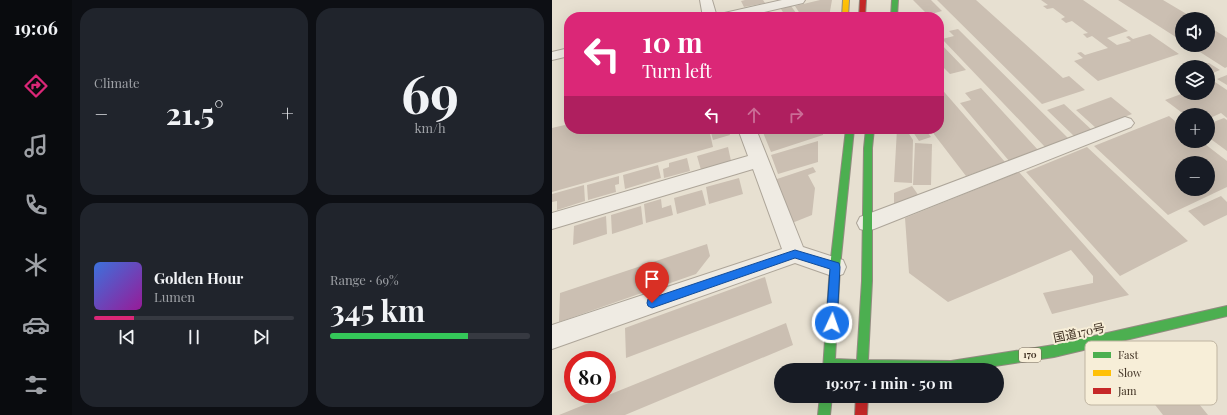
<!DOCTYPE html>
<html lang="en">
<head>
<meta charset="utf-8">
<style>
	body { margin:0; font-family:"Playfair Display","Noto Sans JP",serif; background:#20242c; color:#f1f3f6; height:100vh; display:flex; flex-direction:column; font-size:15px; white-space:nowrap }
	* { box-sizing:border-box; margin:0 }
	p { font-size:13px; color:#9ea1a6 }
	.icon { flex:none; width:22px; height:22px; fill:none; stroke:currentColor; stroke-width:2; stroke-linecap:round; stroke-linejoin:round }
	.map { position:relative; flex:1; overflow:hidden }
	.panel { display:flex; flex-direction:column; gap:8px; padding:8px; background:#0d0f14; width:480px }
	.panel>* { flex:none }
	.banner { position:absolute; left:12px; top:12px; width:380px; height:122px; border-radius:16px; box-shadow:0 4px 16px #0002; background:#db2777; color:#fff; overflow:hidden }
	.fabs { position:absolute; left:623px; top:12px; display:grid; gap:8px }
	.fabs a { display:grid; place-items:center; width:40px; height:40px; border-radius:50%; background:#171b24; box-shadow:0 4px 16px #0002; font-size:20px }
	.speed { position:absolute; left:12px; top:351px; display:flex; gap:8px; font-size:20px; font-weight:700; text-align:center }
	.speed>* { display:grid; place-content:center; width:52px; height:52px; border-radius:50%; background:#171b24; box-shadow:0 4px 16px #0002; line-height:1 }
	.speed .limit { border:6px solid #d22; background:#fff; color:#111 }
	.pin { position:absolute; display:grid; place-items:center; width:34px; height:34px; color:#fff; margin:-41px -17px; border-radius:50% 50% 50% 0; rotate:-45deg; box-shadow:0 0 4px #0007 }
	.pin .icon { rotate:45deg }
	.me { position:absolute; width:44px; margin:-22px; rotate:3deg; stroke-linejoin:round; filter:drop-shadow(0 0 3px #0008) }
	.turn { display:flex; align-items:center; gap:14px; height:84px; padding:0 12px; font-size:18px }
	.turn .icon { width:52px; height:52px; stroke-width:2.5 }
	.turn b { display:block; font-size:28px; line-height:34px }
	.lanes { display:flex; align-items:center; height:38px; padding:0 12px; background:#0003; justify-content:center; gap:20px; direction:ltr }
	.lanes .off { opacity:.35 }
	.big { font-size:30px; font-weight:700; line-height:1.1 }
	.panel .tile { flex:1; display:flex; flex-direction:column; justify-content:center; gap:6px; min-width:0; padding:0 14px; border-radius:16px; background:#20242c }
	.panel .dial { align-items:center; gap:0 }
	.dial b { font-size:52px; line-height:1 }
	.song { display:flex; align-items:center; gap:12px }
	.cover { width:48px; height:48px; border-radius:6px; background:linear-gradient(135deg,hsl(220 70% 55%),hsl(300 70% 35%)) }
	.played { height:4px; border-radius:2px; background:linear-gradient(90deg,#db2777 20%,#363941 20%) }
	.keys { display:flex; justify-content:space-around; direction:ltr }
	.heat { display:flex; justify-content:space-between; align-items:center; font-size:22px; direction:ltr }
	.charge { height:6px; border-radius:3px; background:linear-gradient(90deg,#34c759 69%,#363941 0) }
	.panel .tiles { flex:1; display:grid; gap:8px; grid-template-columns:repeat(2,1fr) }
	.trip { position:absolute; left:222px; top:363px; width:230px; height:40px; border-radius:20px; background:#171b24; box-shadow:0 4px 16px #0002; font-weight:700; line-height:40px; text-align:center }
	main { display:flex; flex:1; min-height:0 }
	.dock { display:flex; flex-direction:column; width:72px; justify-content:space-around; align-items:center; background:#090b0e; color:#9ea1a6 }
	.dock .icon { width:28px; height:28px }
	.dock .selected { color:#db2777 }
	.dock b { font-size:18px; color:#f1f3f6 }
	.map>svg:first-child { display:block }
</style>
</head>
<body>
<main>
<nav class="dock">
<b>19:06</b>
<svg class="icon selected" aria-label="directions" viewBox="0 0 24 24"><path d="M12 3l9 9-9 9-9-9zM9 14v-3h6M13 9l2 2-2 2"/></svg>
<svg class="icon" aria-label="music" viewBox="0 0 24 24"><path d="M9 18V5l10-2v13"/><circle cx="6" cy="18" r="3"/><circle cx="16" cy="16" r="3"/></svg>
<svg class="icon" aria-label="phone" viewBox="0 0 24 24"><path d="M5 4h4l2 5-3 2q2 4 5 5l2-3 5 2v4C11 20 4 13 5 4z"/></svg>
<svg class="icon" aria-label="climate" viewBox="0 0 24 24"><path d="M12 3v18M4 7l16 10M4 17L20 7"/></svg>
<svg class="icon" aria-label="car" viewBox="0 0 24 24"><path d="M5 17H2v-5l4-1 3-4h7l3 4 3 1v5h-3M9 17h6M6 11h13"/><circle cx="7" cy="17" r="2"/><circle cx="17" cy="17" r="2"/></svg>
<svg class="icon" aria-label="filters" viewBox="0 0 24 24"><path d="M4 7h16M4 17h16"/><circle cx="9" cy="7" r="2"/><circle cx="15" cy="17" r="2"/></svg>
</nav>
<section class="panel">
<div class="tiles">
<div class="tile"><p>Climate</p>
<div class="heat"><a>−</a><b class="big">21.5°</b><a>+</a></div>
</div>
<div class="tile dial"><b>69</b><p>km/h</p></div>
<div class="tile">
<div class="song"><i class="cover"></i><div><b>Golden Hour</b><p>Lumen</p></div></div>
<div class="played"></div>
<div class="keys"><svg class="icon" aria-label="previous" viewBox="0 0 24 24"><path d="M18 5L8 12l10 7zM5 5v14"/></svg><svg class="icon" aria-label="pause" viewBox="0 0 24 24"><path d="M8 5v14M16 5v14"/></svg><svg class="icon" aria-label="next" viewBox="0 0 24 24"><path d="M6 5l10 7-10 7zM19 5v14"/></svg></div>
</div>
<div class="tile"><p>Range · 69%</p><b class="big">345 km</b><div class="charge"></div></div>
</div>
</section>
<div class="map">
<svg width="675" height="415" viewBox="0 0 675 415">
	<rect width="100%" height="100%" fill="#e7e0d1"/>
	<!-- building -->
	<path fill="#cbbfb2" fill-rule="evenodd" d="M193 0H211L213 3 192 7 189 1Z
		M268 0H280L277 17H250L243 6Z
		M361 0H379L390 11 376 15Z
		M385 0H424L511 78 517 76 533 90 490 104Z
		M489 0H531L576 31 555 38 565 45 579 41 574 37 577 36 581 39 598 34 627 54 546 81 522 61 531 58 525 53 529 52 533 55 556 48 540 36 535 38 531 34 536 33 520 21 514 23 509 19 513 17 501 8 495 9 491 6 496 5Z
		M566 0H611L643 19H630V41Z
		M239 6 247 17H234L229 9Z
		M656 26 675 38V67L673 68 637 45H656Z
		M406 29 517 139 493 147 390 39 402 36 397 31Z
		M387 42 414 70 398 74 387 63Z
		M657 63 668 70 656 75V67H645Z
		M675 75V85L665 79Z
		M663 82 675 90V118L669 113 656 119V115H633L613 100 632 93H656V84Z
		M387 86 453 162 414 176 378 129H387Z
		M429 88 487 151 458 162 408 103 419 100 413 93Z
		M559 97 580 114 544 128 524 110Z
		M512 104 541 131 523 137 495 110Z
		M617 116 630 127V141H649L675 161V187L616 215 542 146ZM630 163H656V189H630Z
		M672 118 675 120V151L656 137V124Z
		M17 124V129H157L161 147 0 192V128Z
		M158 129H176L178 135 161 140Z
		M214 129H271V135L219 152 210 130Z
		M345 129H354L361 140 360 183 342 182Z
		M359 129H373L379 137 367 141Z
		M266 141V162L226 174 219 155Z
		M363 143 380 144 379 185H361Z
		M176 147 179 161 149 170 145 156Z
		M535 147 636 241 568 276 474 172Z
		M135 158 138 171 112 178 111 169 117 167V163Z
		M106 165 109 178 73 189 71 175Z
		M261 167 264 172 256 175 263 188 260 215 240 223 222 180Z
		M467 172 577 295 500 314 491 293 541 283V276L519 250 396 302 357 273 353 218Z
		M67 176V184L63 185 64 192 36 200 35 185Z
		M187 178 191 194 157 204 154 187Z
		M32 185 33 201 5 210V201L0 202V194Z
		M360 186 367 196 342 205V193Z
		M150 190 154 205 125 214 122 198Z
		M669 196 675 202V215L652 226 636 211Z
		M109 199 110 208 119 205 121 215 94 223 92 204Z
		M89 206 91 224 60 234 59 215Z
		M54 216 55 234 21 245 22 226Z
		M155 244 158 256 144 274 7 322 8 293Z
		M213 277 220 303 74 358 73 328Z
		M234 323 241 345 73 415H7Z
		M620 371 656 415H611L590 388Z"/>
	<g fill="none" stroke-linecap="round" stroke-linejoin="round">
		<!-- street casing -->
		<g stroke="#ada599" stroke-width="2">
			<path id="street" d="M148 0H160L165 17H151Z
				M230 0H253L251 3 190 17H166L168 14Z
				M17 48V56L0 60V52Z
				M573 117 579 119 582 123 579 127 322 229 315 231 308 229 305 223 308 217Z
				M186 129H204L251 247 291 260 294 267 291 274 283 277 243 263 0 349V325L230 249 201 169 0 229V213L196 156Z"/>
		</g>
		<!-- fast casing -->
		<g stroke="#928b80" stroke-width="2">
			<path id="fast" d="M340 0H346L345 17H339Z
				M294 129H302L288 267 283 359 305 360 310 281 312 148 314 129H322L320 148V281L316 360 399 361 502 345 675 306V316L502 357 417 370H271L278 267Z
				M268 396H280L278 415H266Z"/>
		</g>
		<!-- slow casing -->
		<g stroke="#928b80" stroke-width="2">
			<path id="slow" d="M291 0H297L296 17H290Z"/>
		</g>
		<!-- jam casing -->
		<g stroke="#928b80" stroke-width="2">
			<path id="jam" d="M308 0H314L313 17H307Z
				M304 396H316L315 415H303Z"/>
		</g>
		<!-- street -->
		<use href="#street" fill="#efebe3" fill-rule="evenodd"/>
		<!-- fast -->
		<use href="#fast" fill="#4caf50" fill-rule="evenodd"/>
		<!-- slow -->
		<use href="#slow" fill="#ffc107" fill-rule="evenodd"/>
		<!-- jam -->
		<use href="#jam" fill="#c62828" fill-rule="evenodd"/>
	</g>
	<!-- route -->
	<path fill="#1a73e8" stroke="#114b97" d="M243 250 287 263 288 267 285 323 284 326 280 328 276 326 274 323 278 269 243 258 100 308 96 306 95 303 96 299 100 298Z"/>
	<g text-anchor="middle" stroke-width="4" stroke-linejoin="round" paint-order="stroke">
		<!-- shield labels -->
		<rect fill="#f7eed8" stroke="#756857" stroke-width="1" x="467" y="348" width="22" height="14" rx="3"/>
		<g font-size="9" font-weight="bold" fill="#3d2e20">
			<text x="478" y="358">170</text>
		</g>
		<!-- near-street labels -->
		<g font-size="12" fill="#3d2e20" stroke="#f7eed8">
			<text transform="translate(527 333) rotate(-12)" y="4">国道170号</text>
		</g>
	</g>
	<!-- legend -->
	<rect x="533" y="341" width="132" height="64" rx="6" fill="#f7eed8" stroke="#bfb4a1" stroke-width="1"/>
	<rect x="541" y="352" width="18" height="6" fill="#4caf50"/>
	<rect x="541" y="370" width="18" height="6" fill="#ffc107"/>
	<rect x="541" y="388" width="18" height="6" fill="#c62828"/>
	<g font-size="11" fill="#3d2e20">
		<text x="566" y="359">Fast</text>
		<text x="566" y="377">Slow</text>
		<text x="566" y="395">Jam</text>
	</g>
</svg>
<div class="fabs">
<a><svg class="icon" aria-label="sound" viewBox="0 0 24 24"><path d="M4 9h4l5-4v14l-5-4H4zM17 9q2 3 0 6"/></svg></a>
<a><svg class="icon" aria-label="layers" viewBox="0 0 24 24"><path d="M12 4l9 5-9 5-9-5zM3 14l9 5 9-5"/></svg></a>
<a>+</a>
<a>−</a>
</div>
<div class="speed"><div class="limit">80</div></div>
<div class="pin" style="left:100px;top:303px;background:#d93025"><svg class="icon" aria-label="arrive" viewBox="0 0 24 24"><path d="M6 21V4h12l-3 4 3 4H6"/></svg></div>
<svg class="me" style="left:280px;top:323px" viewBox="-20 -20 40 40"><circle r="17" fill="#1a73e8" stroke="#fff" stroke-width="3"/><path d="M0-11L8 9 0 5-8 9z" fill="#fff"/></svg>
<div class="trip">19:07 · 1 min · 50 m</div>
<div class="banner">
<div class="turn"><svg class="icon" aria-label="left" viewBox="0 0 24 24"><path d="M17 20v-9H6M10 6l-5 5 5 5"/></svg><div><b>10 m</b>Turn left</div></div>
<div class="lanes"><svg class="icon" aria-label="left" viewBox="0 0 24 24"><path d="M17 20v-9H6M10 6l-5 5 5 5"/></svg><svg class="icon off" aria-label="ahead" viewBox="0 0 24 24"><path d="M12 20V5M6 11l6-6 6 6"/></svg><svg class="icon off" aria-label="right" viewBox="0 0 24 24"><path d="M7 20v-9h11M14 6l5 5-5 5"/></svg></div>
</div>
</div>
</main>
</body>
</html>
